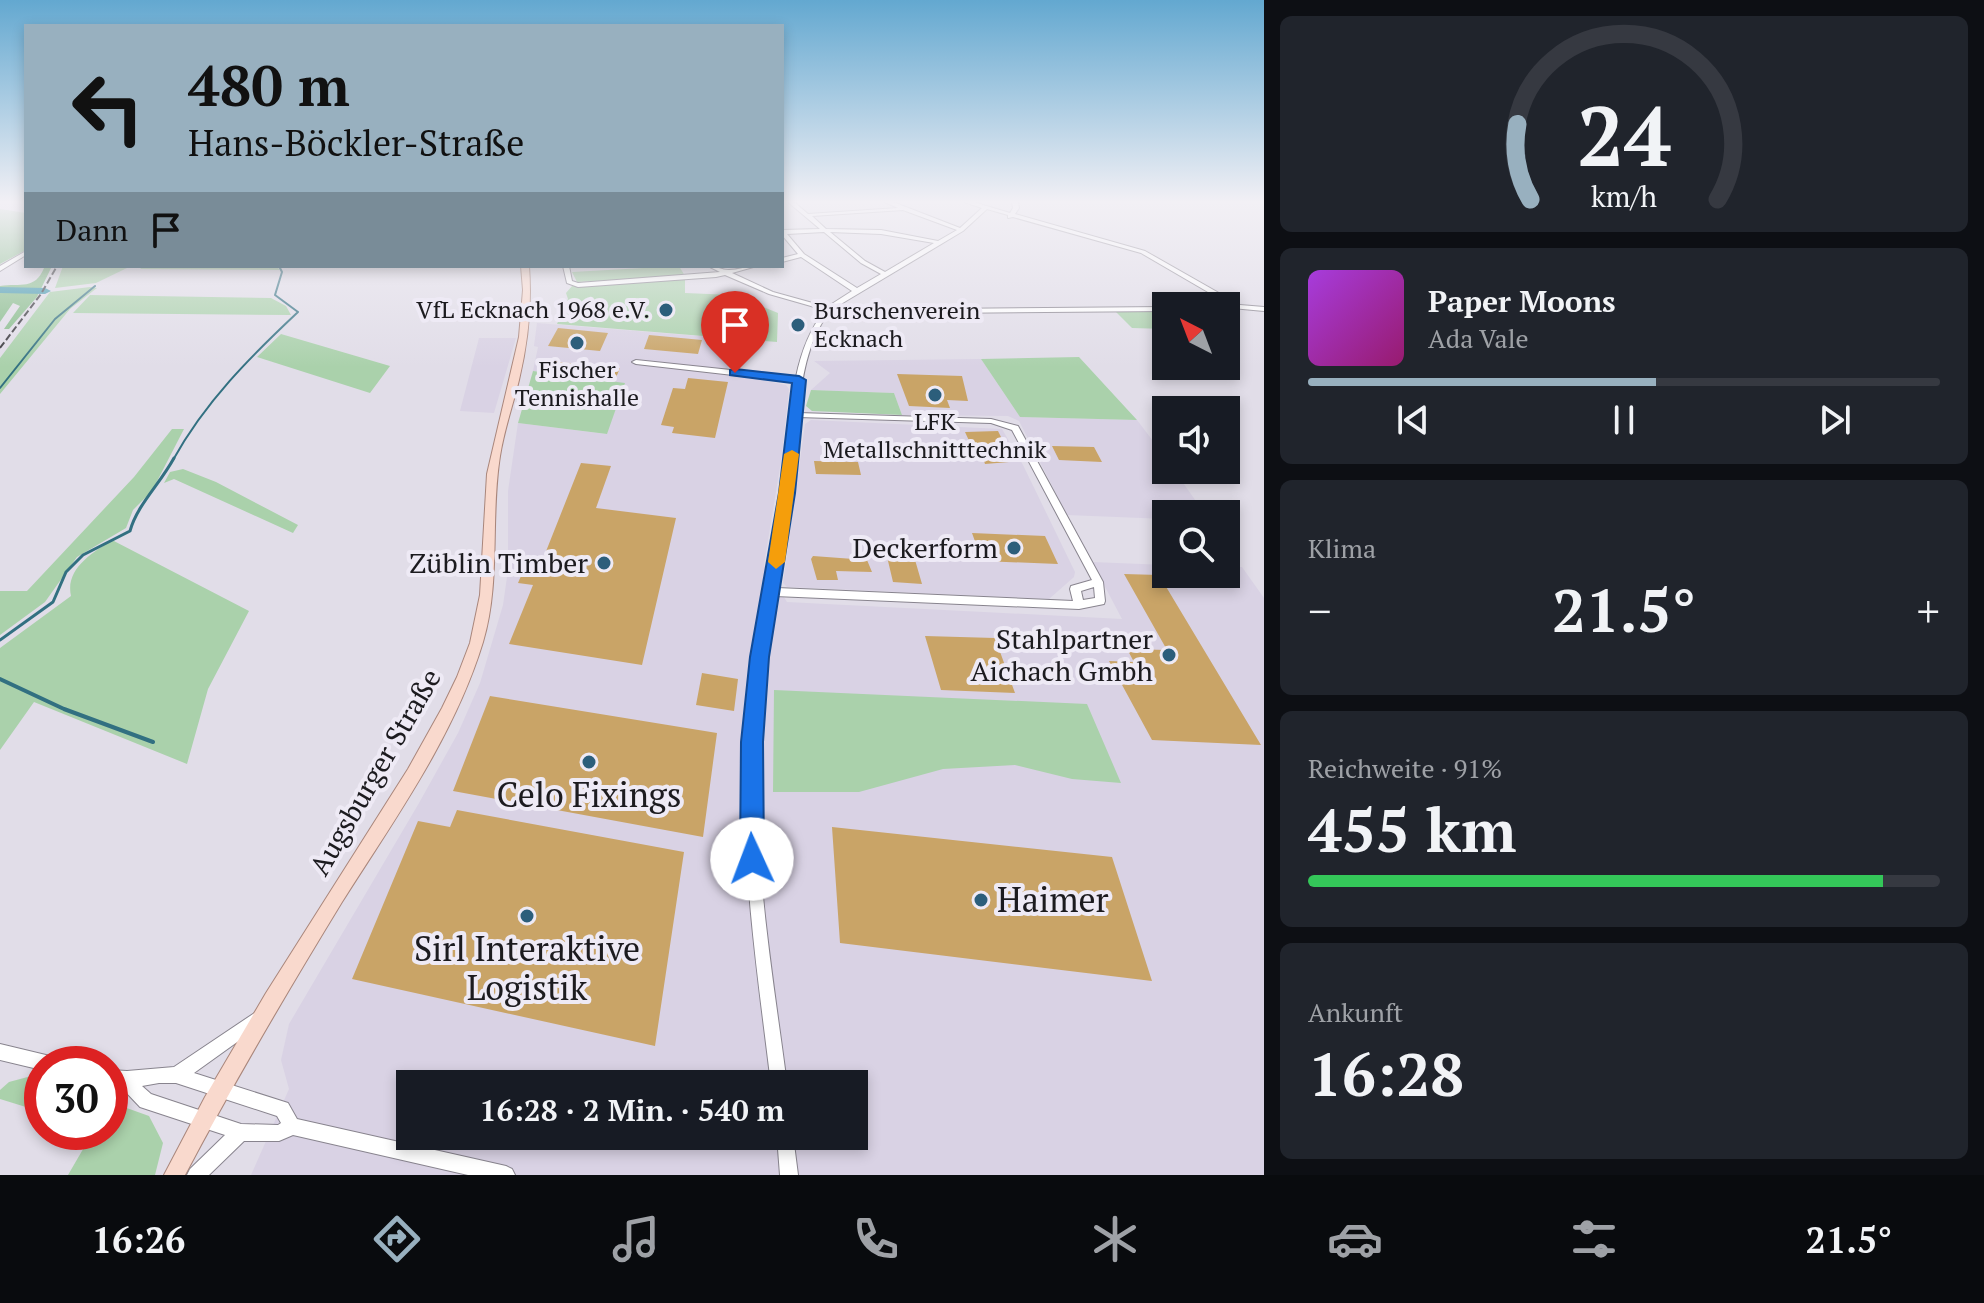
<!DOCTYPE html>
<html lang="de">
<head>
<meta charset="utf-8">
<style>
	body { margin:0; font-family:"PT Serif",serif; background:#20242c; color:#f1f3f6; height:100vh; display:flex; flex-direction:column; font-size:30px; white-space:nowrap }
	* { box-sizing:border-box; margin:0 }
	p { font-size:26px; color:#9ea1a6 }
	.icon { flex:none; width:44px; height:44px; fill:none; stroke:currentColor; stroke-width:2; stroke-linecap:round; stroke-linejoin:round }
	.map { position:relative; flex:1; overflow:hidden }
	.drawer { display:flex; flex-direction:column; gap:16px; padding:16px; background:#0d0f14; width:720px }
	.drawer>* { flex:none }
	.hud { position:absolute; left:24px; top:24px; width:760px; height:244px; border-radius:0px; box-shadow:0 4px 12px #0003; background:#98b0bf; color:#111; overflow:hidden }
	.needle { width:52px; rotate:318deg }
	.fabs { position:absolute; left:1152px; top:292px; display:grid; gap:16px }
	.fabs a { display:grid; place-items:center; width:88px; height:88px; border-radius:0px; background:#171b24; box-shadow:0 4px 12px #0003; font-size:40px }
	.speed { position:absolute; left:24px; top:1046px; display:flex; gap:16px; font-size:40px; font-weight:700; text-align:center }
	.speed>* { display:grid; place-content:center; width:104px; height:104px; border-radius:50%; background:#171b24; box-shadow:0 4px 12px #0003; line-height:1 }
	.speed .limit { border:12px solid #d22; background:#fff; color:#111 }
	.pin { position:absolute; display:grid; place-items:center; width:68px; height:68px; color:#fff; margin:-82px -34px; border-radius:50% 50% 50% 0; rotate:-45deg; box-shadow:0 0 8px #0007 }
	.pin .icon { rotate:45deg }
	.me { position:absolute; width:88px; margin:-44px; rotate:358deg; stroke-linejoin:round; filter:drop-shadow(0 0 6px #0008) }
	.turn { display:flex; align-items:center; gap:28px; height:168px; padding:0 32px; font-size:36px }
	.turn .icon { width:104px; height:104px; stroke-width:2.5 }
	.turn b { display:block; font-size:56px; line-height:68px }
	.then { display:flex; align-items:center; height:76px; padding:0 32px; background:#0003; gap:16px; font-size:30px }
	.big { font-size:60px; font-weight:800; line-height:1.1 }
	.drawer .tile { flex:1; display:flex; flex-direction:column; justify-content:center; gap:12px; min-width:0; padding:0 28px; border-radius:12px; background:#20242c }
	.drawer .dial { align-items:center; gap:0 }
	.dial svg { height:208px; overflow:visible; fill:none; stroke:#363941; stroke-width:7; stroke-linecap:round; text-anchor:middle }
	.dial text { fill:#f1f3f6; stroke:none }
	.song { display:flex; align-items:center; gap:24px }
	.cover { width:96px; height:96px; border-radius:12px; background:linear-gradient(135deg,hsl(280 70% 55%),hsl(320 70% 35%)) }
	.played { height:8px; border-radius:4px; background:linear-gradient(90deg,#98b0bf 55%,#363941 55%) }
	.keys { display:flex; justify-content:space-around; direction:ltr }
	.heat { display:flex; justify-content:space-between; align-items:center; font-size:44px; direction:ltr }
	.charge { height:12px; border-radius:6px; background:linear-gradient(90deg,#34c759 91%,#363941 0) }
	.trip { position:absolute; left:396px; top:1070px; width:472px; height:80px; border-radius:0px; background:#171b24; box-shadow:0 4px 12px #0003; font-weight:800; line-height:80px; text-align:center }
	.dock { display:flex; height:128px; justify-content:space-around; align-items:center; background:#090b0e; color:#9ea1a6 }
	.dock .icon { width:56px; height:56px }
	.dock .current { color:#98b0bf }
	.dock b { font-size:36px; color:#f1f3f6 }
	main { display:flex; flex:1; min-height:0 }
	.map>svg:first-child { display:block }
</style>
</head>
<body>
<main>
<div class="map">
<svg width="1264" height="1175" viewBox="0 0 1264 1175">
	<rect width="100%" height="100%" fill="#e1dde8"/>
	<!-- built -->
	<path fill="#d9d2e4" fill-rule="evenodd" d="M537 323 735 339 727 370 762 374V380L786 385 789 389 782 455 764 565 787 602 1122 619 1092 562 1166 565V574H1226V567H1242L1264 598V1175H251L289 1089 281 1060 289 1024 419 803 458 733 480 683 503 605 508 570V491L518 423 606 434 625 384 533 371 538 347 534 346ZM410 1084H854V1136H410Z
		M479 338H516L494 413 460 411Z
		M981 359 1020 417 1137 420 1166 458V470H1174L1205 514H1166V519L1067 515 1019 421 1008 416 902 415 894 393 811 390 830 373 814 361Z
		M811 420 1002 429 1023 465 1075 572 1074 577 1049 599 787 587 783 583 805 424Z"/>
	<!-- green -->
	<path fill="#aad1ab" d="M63 266H126L127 268 96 283 55 288Z
		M144 266H276L280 270 140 269Z
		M679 266 685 276 577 282 572 272Z
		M685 279V293L733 295 778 313 777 342 557 324 568 299 566 293 572 286Z
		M90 287 97 288 70 309 0 394V358L50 292Z
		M90 295 271 298 286 306 291 315 73 313Z
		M1115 311H1166V329L1132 328Z
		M281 334 390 366 370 393 257 357Z
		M1079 357 1137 420 1020 417 981 359Z
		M533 371 625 383 607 434 518 423Z
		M811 390 894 393 902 415 812 411 806 406Z
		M172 429H184L152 491 133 510 126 528 77 557 45 602 0 635V591H27L134 477Z
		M183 469 216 482 298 525 293 533 174 479 164 483 170 472Z
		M112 540 249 611 208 689 187 764 34 702 0 750V648L71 596C65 569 92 553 112 540Z
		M774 690 1087 704 1121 783 1072 779 1015 765 943 769 859 792H773Z
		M35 1075 42 1078V1112L0 1099V1090L9 1082Z
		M110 1102 149 1116 163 1143 155 1175H68L93 1132H110Z"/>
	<!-- forest -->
	<path fill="#87bc8a" d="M0 209 26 213V250L0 264Z
		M52 266 37 297 9 329H4L20 306 13 303 0 322V286C21 283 35 290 44 268Z"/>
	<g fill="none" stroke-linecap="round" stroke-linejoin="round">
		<!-- stream-far2 -->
		<path stroke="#327081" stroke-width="2" d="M0 388 55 319 95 286
			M173 460C205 402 250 357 298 312L275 295 282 272 279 266"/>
		<!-- stream-far1 -->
		<path stroke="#327081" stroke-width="3" d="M0 640 53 602 66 572 83 555 130 531C137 505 160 484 174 458"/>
		<!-- stream -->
		<path stroke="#327081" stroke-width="4" d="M0 679 64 709 153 742"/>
		<!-- river -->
		<path fill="#3c95ab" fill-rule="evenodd" d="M0 287 45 288 51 291 45 294 0 293Z"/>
	</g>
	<!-- building -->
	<path fill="#c9a467" d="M558 328 608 333 600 351 548 346Z
		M649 335 702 340 698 354 644 349Z
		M552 361 559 362 620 368 615 380 545 373Z
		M897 374 962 376 968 401 947 400 950 408 909 406Z
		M688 378 728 382 715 438 672 433 674 427 661 425 673 388 685 389Z
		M998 431 1002 439 997 438 1009 462 985 464 983 458H977L965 432Z
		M1052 446 1094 447 1102 462 1059 460Z
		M814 461 858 462 861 475 816 474Z
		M581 463 611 466 596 508 676 518 642 665 509 644 533 585 518 583 527 562 541 564Z
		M972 533 1045 536 1058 564 982 561Z
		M884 544 911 546 922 584 893 582Z
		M813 556 867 560 872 572 836 571 838 580H817L811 559Z
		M1124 574 1159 575 1261 745 1152 740 1109 661 1134 662 1127 649 1167 650Z
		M925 636 995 638 1015 693 941 690Z
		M702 673 738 679 734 711 696 705Z
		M490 696 717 733 703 837 453 791Z
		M457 810 684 852 655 1046 352 979 418 821 450 827Z
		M832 827 1112 857 1152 981 840 943Z"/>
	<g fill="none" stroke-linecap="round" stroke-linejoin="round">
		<!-- minor casing -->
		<g stroke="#88848e" stroke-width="2">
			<path id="minor" d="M788 202H794L808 214 898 208 885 202H893L960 228 982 208 964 202H973L1010 213 1013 208 1012 202H1018L1019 208 1015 214 1145 251 1240 305 1264 307V311L1232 308V306L1141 253 1013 217 1008 218V215L987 209 963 231 831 310 1166 307V311L828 314C807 342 802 379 798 413L991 419 1018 426 1103 582 1105 601 1104 604 1079 609 775 596C765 659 758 721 757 785 757 885 774 985 787 1084H771C759 985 744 886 745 787 746 694 766 606 779 515 786 471 787 426 795 382L636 364 632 362 636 360 796 377C801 353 809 330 825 310L769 294 725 275 716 277 578 287 567 283 563 266H569L572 281 578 283 720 272 708 266C716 266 722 270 729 270 738 270 747 266 757 266L732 273 773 292 827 307 852 291 801 257 782 262V258L798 254 782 235V230L820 229ZM903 210 957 230 938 241 881 230 826 229 812 216ZM824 232 861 263 881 274 857 288 804 254 787 234ZM830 232 881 234 934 243 885 272 865 261ZM798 417 991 423 1012 430 1092 580 1071 586 1070 589 1073 601 777 588 792 486ZM1094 587 1095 598 1083 600 1081 591Z
				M26 251V255L0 271V266Z
				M256 1012 261 1015 264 1020 261 1025 194 1073 288 1103 297 1119 506 1166 512 1169 515 1175H468L293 1135 279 1141H244L209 1175H187L190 1169 225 1135 140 1107 121 1087 110 1086V1070L127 1071 174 1067ZM159 1083H176L277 1116 281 1123 278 1125 241 1124 151 1094 142 1086Z
				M0 1044 50 1056 56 1058 58 1064H42V1070L0 1060Z
				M777 1136H793L798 1175H780Z"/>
		</g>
		<!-- major casing -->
		<g stroke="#a9867b" stroke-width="2">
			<path id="major" d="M521 266H529C532 305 528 342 519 380 513 405 504 430 500 456 490 518 501 582 483 642 454 737 394 820 342 902 287 992 234 1082 185 1175H164L205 1097 266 993 408 769 442 708 457 677 470 643 480 595 487 474 519 337 523 290Z"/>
		</g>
		<!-- minor -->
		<use href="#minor" fill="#fff" fill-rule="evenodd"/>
		<!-- major -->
		<use href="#major" fill="#f9d9cd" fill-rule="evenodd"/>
		<!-- rail -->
		<path stroke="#38373c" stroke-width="2" stroke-dasharray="7 3" stroke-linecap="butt" d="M0 348 41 294 57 266"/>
	</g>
	<!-- sky -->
	<linearGradient id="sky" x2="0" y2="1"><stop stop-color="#63a8d0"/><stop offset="0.55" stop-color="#f2f0f5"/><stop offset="1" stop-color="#f2f0f5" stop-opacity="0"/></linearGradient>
	<rect width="1264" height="367" fill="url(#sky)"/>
	<!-- route -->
	<path fill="#1a73e8" stroke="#114b97" stroke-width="2" d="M735 369 799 376 806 380 795 493 769 657 763 742 764 859 761 867 752 871 744 867 740 859 741 742 750 657 779 493 792 383 730 375V370Z"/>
	<!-- slow -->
	<path fill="#f59e0b" d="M792 450 799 454 785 562 776 569 768 562 784 454Z"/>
	<!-- markers -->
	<g fill="#2c5e7b" stroke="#eeeaf5" stroke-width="3">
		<circle cx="666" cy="310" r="8"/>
		<circle cx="798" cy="325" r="8"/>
		<circle cx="577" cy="343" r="8"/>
		<circle cx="935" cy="395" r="8"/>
		<circle cx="1014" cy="548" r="8"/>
		<circle cx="604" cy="563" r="8"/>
		<circle cx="1169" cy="655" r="8"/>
		<circle cx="589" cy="762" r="8"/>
		<circle cx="981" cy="900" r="8"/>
		<circle cx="527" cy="916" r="8"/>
	</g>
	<g text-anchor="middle" stroke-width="8" stroke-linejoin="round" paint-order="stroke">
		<!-- far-poi labels -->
		<g font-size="24" fill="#1c1b1f" stroke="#eeeaf5">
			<text x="650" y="318" text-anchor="end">VfL Ecknach 1968 e.V.</text>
			<text x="814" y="319" text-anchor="start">Burschenverein<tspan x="814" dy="28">Ecknach</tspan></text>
			<text x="577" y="378">Fischer<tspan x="577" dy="28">Tennishalle</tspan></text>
			<text x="935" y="430">LFK<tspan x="935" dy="28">Metallschnitttechnik</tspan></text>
		</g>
		<!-- poi labels -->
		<g font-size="28" fill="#1c1b1f" stroke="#eeeaf5" text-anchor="end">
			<text x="998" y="558">Deckerform</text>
			<text x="588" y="573">Züblin Timber</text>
			<text x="1153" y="649">Stahlpartner<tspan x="1153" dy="32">Aichach Gmbh</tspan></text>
		</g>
		<!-- street labels -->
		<g font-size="28" fill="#1c1b1f" stroke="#eeeaf5">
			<text transform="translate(375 772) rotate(-60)" y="10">Augsburger Straße</text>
		</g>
		<!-- near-poi labels -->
		<g font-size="34" fill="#1c1b1f" stroke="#eeeaf5">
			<text x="589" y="807">Celo Fixings</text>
			<text x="997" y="912" text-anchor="start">Haimer</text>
			<text x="527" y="961">Sirl Interaktive<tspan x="527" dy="39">Logistik</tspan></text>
		</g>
	</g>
</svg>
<div class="fabs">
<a><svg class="needle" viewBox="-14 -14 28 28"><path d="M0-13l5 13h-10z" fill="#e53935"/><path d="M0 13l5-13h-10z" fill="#9ea1a6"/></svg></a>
<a><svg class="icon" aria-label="sound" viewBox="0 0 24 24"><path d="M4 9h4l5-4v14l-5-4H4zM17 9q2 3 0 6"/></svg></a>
<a><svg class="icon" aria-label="search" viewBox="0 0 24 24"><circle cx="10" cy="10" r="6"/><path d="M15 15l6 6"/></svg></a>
</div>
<div class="speed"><div class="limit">30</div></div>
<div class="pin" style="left:735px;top:373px;background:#d93025"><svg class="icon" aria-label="arrive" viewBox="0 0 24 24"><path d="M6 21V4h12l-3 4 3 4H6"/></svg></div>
<svg class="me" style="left:752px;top:859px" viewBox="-20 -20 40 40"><circle r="19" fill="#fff"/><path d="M0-13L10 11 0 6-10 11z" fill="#1a73e8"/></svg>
<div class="trip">16:28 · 2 Min. · 540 m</div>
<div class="hud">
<div class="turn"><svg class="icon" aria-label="left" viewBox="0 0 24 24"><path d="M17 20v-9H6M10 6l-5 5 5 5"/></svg><div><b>480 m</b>Hans-Böckler-Straße</div></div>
<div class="then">Dann<svg class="icon" aria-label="arrive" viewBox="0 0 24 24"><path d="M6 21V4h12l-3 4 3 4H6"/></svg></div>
</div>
</div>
<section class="drawer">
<div class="tile dial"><svg viewBox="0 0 100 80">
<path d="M14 69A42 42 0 1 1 86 69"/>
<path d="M14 69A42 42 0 0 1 9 40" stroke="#98b0bf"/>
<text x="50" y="56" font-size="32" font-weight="700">24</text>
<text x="50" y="72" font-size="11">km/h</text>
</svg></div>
<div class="tile">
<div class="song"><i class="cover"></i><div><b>Paper Moons</b><p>Ada Vale</p></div></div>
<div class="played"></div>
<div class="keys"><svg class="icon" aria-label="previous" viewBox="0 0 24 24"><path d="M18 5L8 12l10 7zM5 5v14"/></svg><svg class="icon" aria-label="pause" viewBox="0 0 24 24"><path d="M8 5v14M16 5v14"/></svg><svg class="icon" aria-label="next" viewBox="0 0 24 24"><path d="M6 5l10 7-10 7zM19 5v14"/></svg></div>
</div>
<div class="tile"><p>Klima</p>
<div class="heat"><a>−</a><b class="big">21.5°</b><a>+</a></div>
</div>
<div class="tile"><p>Reichweite · 91%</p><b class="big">455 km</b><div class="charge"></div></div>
<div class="tile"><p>Ankunft</p><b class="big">16:28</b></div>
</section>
</main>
<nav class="dock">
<b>16:26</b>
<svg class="icon current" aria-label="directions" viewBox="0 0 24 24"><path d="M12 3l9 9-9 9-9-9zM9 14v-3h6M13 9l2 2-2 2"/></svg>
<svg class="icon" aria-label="music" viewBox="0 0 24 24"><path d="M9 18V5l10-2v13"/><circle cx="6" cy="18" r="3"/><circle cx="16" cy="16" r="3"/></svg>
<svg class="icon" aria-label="phone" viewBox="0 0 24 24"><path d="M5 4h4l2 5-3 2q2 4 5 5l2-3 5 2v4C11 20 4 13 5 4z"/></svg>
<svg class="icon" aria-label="climate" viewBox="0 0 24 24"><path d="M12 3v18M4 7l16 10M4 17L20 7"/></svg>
<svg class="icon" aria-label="car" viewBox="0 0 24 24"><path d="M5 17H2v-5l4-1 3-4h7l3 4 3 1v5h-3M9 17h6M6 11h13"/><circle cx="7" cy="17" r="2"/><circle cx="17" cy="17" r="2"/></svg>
<svg class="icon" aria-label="filters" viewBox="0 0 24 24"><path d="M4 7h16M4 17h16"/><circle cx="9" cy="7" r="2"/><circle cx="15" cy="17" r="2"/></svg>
<b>21.5°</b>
</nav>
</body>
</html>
